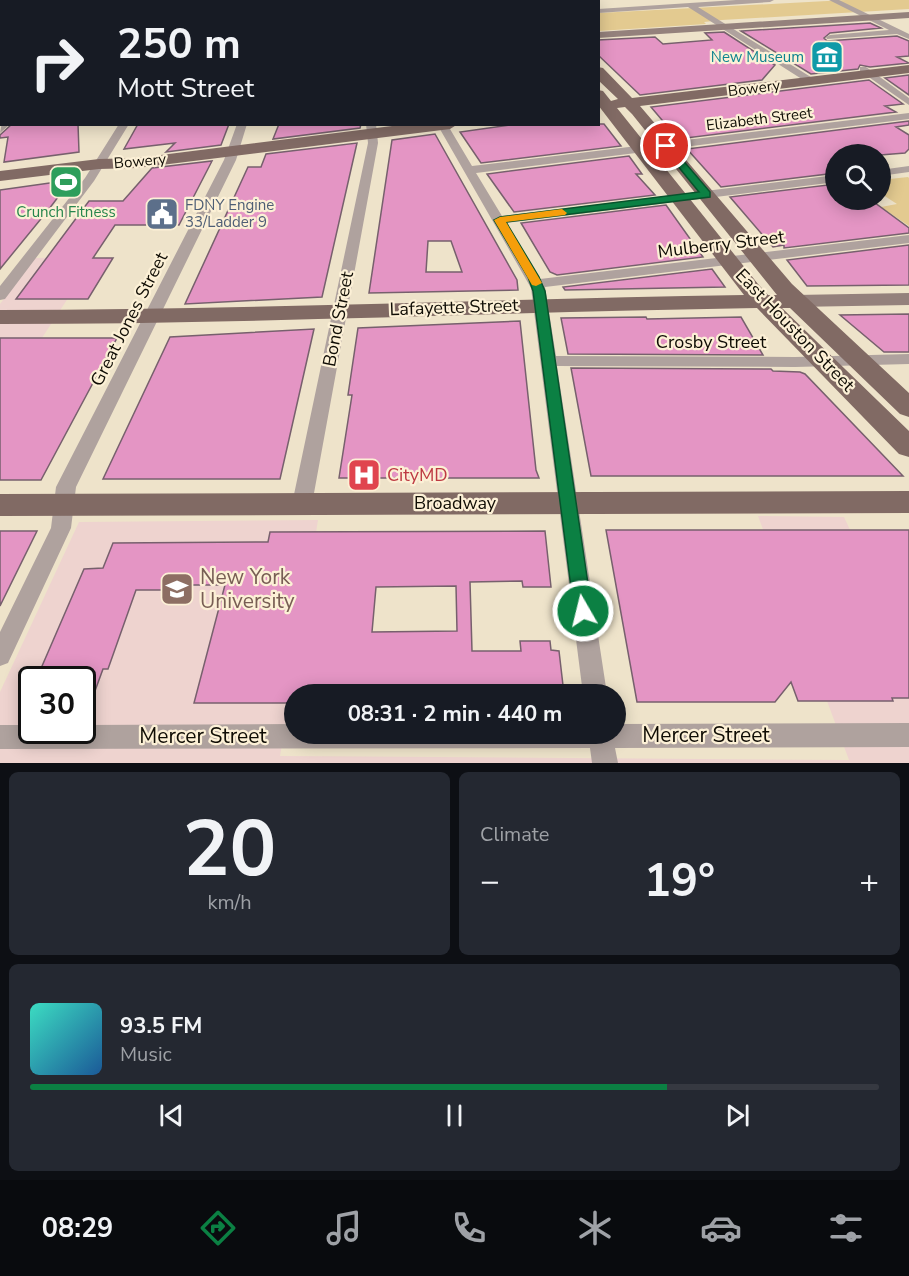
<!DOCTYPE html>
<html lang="en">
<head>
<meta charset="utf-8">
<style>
	body { margin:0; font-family:"Nunito Sans",sans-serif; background:#242831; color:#f1f3f6; height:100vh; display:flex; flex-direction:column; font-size:22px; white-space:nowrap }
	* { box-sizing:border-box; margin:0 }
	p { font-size:20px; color:#9ea1a6 }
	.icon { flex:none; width:33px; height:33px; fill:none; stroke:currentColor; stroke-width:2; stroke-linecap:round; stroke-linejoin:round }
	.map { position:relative; height:763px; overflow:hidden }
	.drawer { display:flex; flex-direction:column; gap:9px; padding:9px; background:#0d0f14; flex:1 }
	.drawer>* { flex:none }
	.hud { position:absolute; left:0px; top:0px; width:600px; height:126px; box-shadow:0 3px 15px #0003; background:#171b24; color:#f1f3f6; overflow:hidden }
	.fabs { position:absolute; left:825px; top:144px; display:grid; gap:12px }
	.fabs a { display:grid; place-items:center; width:66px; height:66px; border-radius:50%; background:#171b24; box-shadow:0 3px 15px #0003; font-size:30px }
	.speed { position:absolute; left:18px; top:666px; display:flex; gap:12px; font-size:30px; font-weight:700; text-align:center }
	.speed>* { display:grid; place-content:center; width:78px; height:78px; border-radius:50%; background:#171b24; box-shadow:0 3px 15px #0003; line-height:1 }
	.speed .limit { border:3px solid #111; border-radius:9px; background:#fff; color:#111 }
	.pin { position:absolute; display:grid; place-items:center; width:51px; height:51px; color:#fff; margin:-26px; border:3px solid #fff; border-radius:50%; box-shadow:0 2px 6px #0007 }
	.me { position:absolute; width:66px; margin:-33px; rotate:352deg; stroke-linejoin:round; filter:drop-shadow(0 0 4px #0008) }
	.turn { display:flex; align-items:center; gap:21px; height:126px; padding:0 18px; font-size:27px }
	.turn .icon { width:78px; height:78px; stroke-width:2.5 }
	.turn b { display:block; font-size:42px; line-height:51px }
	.big { font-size:45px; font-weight:700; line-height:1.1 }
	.drawer .widget { flex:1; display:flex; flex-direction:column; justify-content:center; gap:9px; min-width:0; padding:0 21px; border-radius:9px; background:#242831 }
	.drawer .dial { align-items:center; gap:0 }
	.dial b { font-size:78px; line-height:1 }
	.song { display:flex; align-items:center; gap:18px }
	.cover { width:72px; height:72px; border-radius:9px; background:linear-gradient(135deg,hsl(170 70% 55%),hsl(210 70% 35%)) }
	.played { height:6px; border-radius:3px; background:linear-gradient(90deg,#0b8043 75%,#363941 75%) }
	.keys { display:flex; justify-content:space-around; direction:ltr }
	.heat { display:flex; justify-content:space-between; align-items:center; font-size:33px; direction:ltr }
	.drawer .tiles { flex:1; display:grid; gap:9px; grid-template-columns:1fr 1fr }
	.widget:last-child { grid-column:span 2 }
	.trip { position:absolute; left:284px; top:684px; width:342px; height:60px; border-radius:30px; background:#171b24; box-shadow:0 3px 15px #0003; font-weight:700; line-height:60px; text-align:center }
	.menu { display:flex; height:96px; justify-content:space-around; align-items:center; background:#090b0e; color:#9ea1a6 }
	.menu .icon { width:42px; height:42px }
	.menu .selected { color:#0b8043 }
	.menu b { font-size:27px; color:#f1f3f6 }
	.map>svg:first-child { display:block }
</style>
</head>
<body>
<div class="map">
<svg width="909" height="763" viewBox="0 0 909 763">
	<rect width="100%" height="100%" fill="#eee3ca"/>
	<!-- education -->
	<path fill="#eed3cf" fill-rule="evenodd" d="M95 257 19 373H0V304L35 258Z
		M758 516 844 517 909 656V763H0V692L79 522 318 520 280 756 849 760ZM32 680H82V730H32Z"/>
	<!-- green -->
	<path fill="#e3ca90" d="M846 0H909V9L722 20 704 22 706 24 599 31V13Z
		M908 177 909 178V226L881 207 897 204 880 193 881 180Z"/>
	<!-- building -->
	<path fill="#e495c4" stroke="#77606d" stroke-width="1.5" fill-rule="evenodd" d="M870 23 881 28 830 33 824 38 827 41 897 36 909 41V56L897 57 909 63 870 67 860 65 858 69 811 74 741 31Z
		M724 32 775 65 762 80 640 95 598 55V40L655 37 663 44 712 40 705 33Z
		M909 75V95L885 78Z
		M869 80 903 104 885 106 896 112 678 139 651 107Z
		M909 121V125L896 127 909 135V149L905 153 880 155 836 154V173L721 187 687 149Z
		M12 124H78L79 152 4 162 8 137 0 138V135Z
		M138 124H229L221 145 166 152 175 143 124 149Z
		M279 124H361L360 128 273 139Z
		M518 124H604L621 146 481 163 460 132Z
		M435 134 517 280 518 290 369 293 392 140ZM428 241H451L462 272H426Z
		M357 143 322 297 185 304 248 167H261L266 154Z
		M629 156 642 174H636L655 195 514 212 487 174Z
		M212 161 179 225H115L93 258H113L88 299H16L89 201H123L152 168Z
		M71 180 49 209 0 269V190Z
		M836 184V200H871L909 228V233L784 248V245L773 247 730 197Z
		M666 205 703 257 557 275 550 272 521 223Z
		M909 245V285L807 286 787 260Z
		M712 269 725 287 565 290 563 287Z
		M909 314V352H884L840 315Z
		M646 317 647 319 741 317 763 355 568 354 561 318Z
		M520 321 536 470 539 478H339L352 395H348L358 328Z
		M314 329 280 479H103L170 337Z
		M0 338H117L41 480H0Z
		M571 368 771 369 773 371 800 372 805 374 903 476H591Z
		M606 530H909V698H892L893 701H798L791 682 775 702H637Z
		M0 531H37L0 606Z
		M545 531 551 587H523L522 581 470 582 472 651H521L520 641H550L551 650 559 651 564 694H294V703H194L225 585H173L172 590H136L108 669H103L84 721 82 680H36L84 569 103 568 113 543 268 542 270 532ZM456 586 457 631 372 632 376 587Z"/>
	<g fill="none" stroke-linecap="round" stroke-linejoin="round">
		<!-- street -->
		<path fill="#afa29e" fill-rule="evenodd" d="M30 0H38L30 2Z
			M114 0H122L114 2Z
			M196 0H204L196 2Z
			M280 0H288L280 2Z
			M369 0H377L369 2Z
			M458 0H466V2H459Z
			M736 0H774L770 2 698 7 814 79V83H808L688 7 598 13V9Z
			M829 0H839L909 34V39L897 34 827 39 826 37 830 35 889 30Z
			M0 25H2L0 31Z
			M860 67H866L909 98V105L860 71Z
			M909 113V119L476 173 502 216 836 175V182L506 223 540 279 909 235V243L545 287 556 356 795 357 909 354V364L795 367 557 366 607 694H583L531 288 437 124H447L472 166Z
			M2 122V124H10L0 133Z
			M119 124H129L94 181 5 299 0 300V286L85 178Z
			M237 124H247L236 160 76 487 71 528 8 663 0 666V632L51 528 56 487 224 160Z
			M366 124H376L378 143 312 504 309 509 302 511 295 509 292 504 368 143Z
			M909 166V172L880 176V170Z
			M909 723V747L615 748 618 763H592L590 748 0 749V725H32V730H82V725L294 724V734H615V724Z"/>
		<!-- secondary -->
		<path fill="#94817c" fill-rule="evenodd" d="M909 12V18L598 38V32Z
			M909 293V305L795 307 788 305 785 301 788 297 795 295Z"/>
		<!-- primary -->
		<path fill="#816a64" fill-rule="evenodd" d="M521 0H533L534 2H523Z
			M0 53H2V61H0Z
			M909 65V73L640 106 792 284 909 393V417L900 414 790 308H782L909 431V457L899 454 757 308C504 312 252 324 0 324V310C248 310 496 299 744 295L598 105V90L603 91 611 101 618 99 598 80V67L603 68 632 98ZM625 107 632 114 777 295H768L758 284 617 108Z
			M408 124H458L450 129 137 168 99 169 0 181V171L99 159 137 158Z
			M909 491V513L0 516V494Z"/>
	</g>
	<!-- route -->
	<path fill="#0b8043" stroke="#07532c" stroke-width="1.5" d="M663 144H669L710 192V197L506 222 539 277 545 291 592 611 589 616 583 618 576 616 574 611 533 291 528 277 494 220 500 217 699 192 663 148Z"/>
	<!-- slow -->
	<path fill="#f59e0b" d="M562 209 567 213 565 215 506 222 542 283 536 286 532 285 494 220 500 217Z"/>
	<!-- icons -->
	<defs>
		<g id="museum-square" transform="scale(1.725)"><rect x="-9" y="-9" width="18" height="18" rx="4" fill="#0f9aa8" stroke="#fcf0d6"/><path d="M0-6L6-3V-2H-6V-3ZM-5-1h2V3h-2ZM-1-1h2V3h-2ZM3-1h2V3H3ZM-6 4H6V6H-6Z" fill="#fff"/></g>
		<g id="stadium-square" transform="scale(1.725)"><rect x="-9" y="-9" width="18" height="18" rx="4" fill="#2e9e5b" stroke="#fcf0d6"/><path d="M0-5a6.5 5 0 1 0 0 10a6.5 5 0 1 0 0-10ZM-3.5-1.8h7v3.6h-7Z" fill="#fff"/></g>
		<g id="civic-square" transform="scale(1.725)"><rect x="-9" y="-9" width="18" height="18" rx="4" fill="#5c6f8a" stroke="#fcf0d6"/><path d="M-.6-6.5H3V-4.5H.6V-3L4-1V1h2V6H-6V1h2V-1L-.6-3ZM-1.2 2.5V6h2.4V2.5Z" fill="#fff"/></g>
		<g id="hospital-square" transform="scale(1.725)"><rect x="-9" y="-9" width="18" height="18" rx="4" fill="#e0444e" stroke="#fcf0d6"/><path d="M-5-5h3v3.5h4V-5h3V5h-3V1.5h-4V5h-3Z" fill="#fff"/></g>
		<g id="university-square" transform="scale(1.725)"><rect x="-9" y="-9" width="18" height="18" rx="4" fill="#8d6e63" stroke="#fcf0d6"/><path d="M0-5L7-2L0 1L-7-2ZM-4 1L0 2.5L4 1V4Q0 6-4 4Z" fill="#fff"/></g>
	</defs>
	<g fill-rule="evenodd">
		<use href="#museum-square" x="827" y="57"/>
		<use href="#stadium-square" x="66" y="182"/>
		<use href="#civic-square" x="162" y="214"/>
		<use href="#hospital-square" x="364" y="475"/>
		<use href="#university-square" x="177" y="589"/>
	</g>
	<g text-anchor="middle" stroke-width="4.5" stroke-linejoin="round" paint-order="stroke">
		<!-- far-culture labels -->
		<g font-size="15" fill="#0d838f" stroke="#fcf0d6" text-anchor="end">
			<text x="804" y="62">New Museum</text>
		</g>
		<!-- far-street labels -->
		<g font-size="15" fill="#0f0c04" stroke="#fcf0d6">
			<text transform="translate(754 88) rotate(-7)" y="5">Bowery</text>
			<text transform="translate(759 119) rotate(-7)" y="5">Elizabeth Street</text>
			<text transform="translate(140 161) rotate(-5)" y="5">Bowery</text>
		</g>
		<!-- far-service labels -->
		<g font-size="15" fill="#4e5e75" stroke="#fcf0d6" text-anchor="start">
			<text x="185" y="210">FDNY Engine<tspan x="185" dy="17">33/Ladder 9</tspan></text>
		</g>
		<!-- far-leisure labels -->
		<g font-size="15" fill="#27864d" stroke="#fcf0d6">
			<text x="66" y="217">Crunch Fitness</text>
		</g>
		<!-- street labels -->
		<g font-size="18" fill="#0f0c04" stroke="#fcf0d6">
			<text transform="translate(721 244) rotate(-7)" y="6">Mulberry Street</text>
			<text transform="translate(454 307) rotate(-2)" y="6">Lafayette Street</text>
			<text transform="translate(129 319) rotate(-63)" y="6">Great Jones Street</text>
			<text transform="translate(338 319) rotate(-79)" y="6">Bond Street</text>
			<text transform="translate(795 330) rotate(46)" y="6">East Houston Street</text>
			<text x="711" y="348">Crosby Street</text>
			<text x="455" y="509">Broadway</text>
		</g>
		<!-- health labels -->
		<g font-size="18" fill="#be3a42" stroke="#fcf0d6" text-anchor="start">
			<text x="387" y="481">CityMD</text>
		</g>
		<!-- near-education labels -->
		<g font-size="21" fill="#785e54" stroke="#fcf0d6" text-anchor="start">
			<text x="200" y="584">New York<tspan x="200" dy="24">University</tspan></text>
		</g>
		<!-- near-street labels -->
		<g font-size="21" fill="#0f0c04" stroke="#fcf0d6">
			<text x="706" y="742">Mercer Street</text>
			<text x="203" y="743">Mercer Street</text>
		</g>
	</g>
</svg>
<div class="fabs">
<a><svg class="icon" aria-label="search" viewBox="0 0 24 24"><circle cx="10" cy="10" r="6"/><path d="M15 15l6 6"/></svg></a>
</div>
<div class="speed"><div class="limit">30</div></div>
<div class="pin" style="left:666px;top:146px;background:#d93025"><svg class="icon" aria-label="arrive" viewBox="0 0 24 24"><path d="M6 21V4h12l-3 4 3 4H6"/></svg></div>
<svg class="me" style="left:583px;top:611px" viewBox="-20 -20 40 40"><circle r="17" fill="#0b8043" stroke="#fff" stroke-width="3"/><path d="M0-11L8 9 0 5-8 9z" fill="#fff"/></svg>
<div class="trip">08:31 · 2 min · 440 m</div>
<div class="hud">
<div class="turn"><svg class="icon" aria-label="right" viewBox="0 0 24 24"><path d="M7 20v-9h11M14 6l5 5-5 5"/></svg><div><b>250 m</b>Mott Street</div></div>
</div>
</div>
<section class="drawer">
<div class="tiles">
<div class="widget dial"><b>20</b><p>km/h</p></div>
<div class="widget"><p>Climate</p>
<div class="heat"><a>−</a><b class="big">19°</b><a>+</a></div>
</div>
<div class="widget">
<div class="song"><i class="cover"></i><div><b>93.5 FM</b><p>Music</p></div></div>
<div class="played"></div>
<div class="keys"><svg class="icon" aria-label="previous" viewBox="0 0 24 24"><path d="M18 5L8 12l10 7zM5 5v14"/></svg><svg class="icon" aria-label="pause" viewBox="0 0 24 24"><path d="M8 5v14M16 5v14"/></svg><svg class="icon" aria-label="next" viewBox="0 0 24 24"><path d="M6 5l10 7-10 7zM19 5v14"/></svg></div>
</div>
</div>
</section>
<nav class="menu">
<b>08:29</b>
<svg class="icon selected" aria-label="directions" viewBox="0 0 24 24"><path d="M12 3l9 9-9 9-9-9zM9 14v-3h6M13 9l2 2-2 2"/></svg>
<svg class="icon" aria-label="music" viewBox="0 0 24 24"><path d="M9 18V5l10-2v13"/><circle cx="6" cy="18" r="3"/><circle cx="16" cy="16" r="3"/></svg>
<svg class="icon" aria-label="phone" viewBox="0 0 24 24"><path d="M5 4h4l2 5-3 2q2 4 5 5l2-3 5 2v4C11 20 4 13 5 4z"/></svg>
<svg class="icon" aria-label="climate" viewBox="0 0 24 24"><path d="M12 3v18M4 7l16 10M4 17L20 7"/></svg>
<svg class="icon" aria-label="car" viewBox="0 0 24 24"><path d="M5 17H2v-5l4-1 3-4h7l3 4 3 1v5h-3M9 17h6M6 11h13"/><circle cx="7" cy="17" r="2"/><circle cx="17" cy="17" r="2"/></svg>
<svg class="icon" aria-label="filters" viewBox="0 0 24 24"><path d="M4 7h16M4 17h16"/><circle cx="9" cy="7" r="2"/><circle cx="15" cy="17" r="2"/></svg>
</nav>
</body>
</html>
